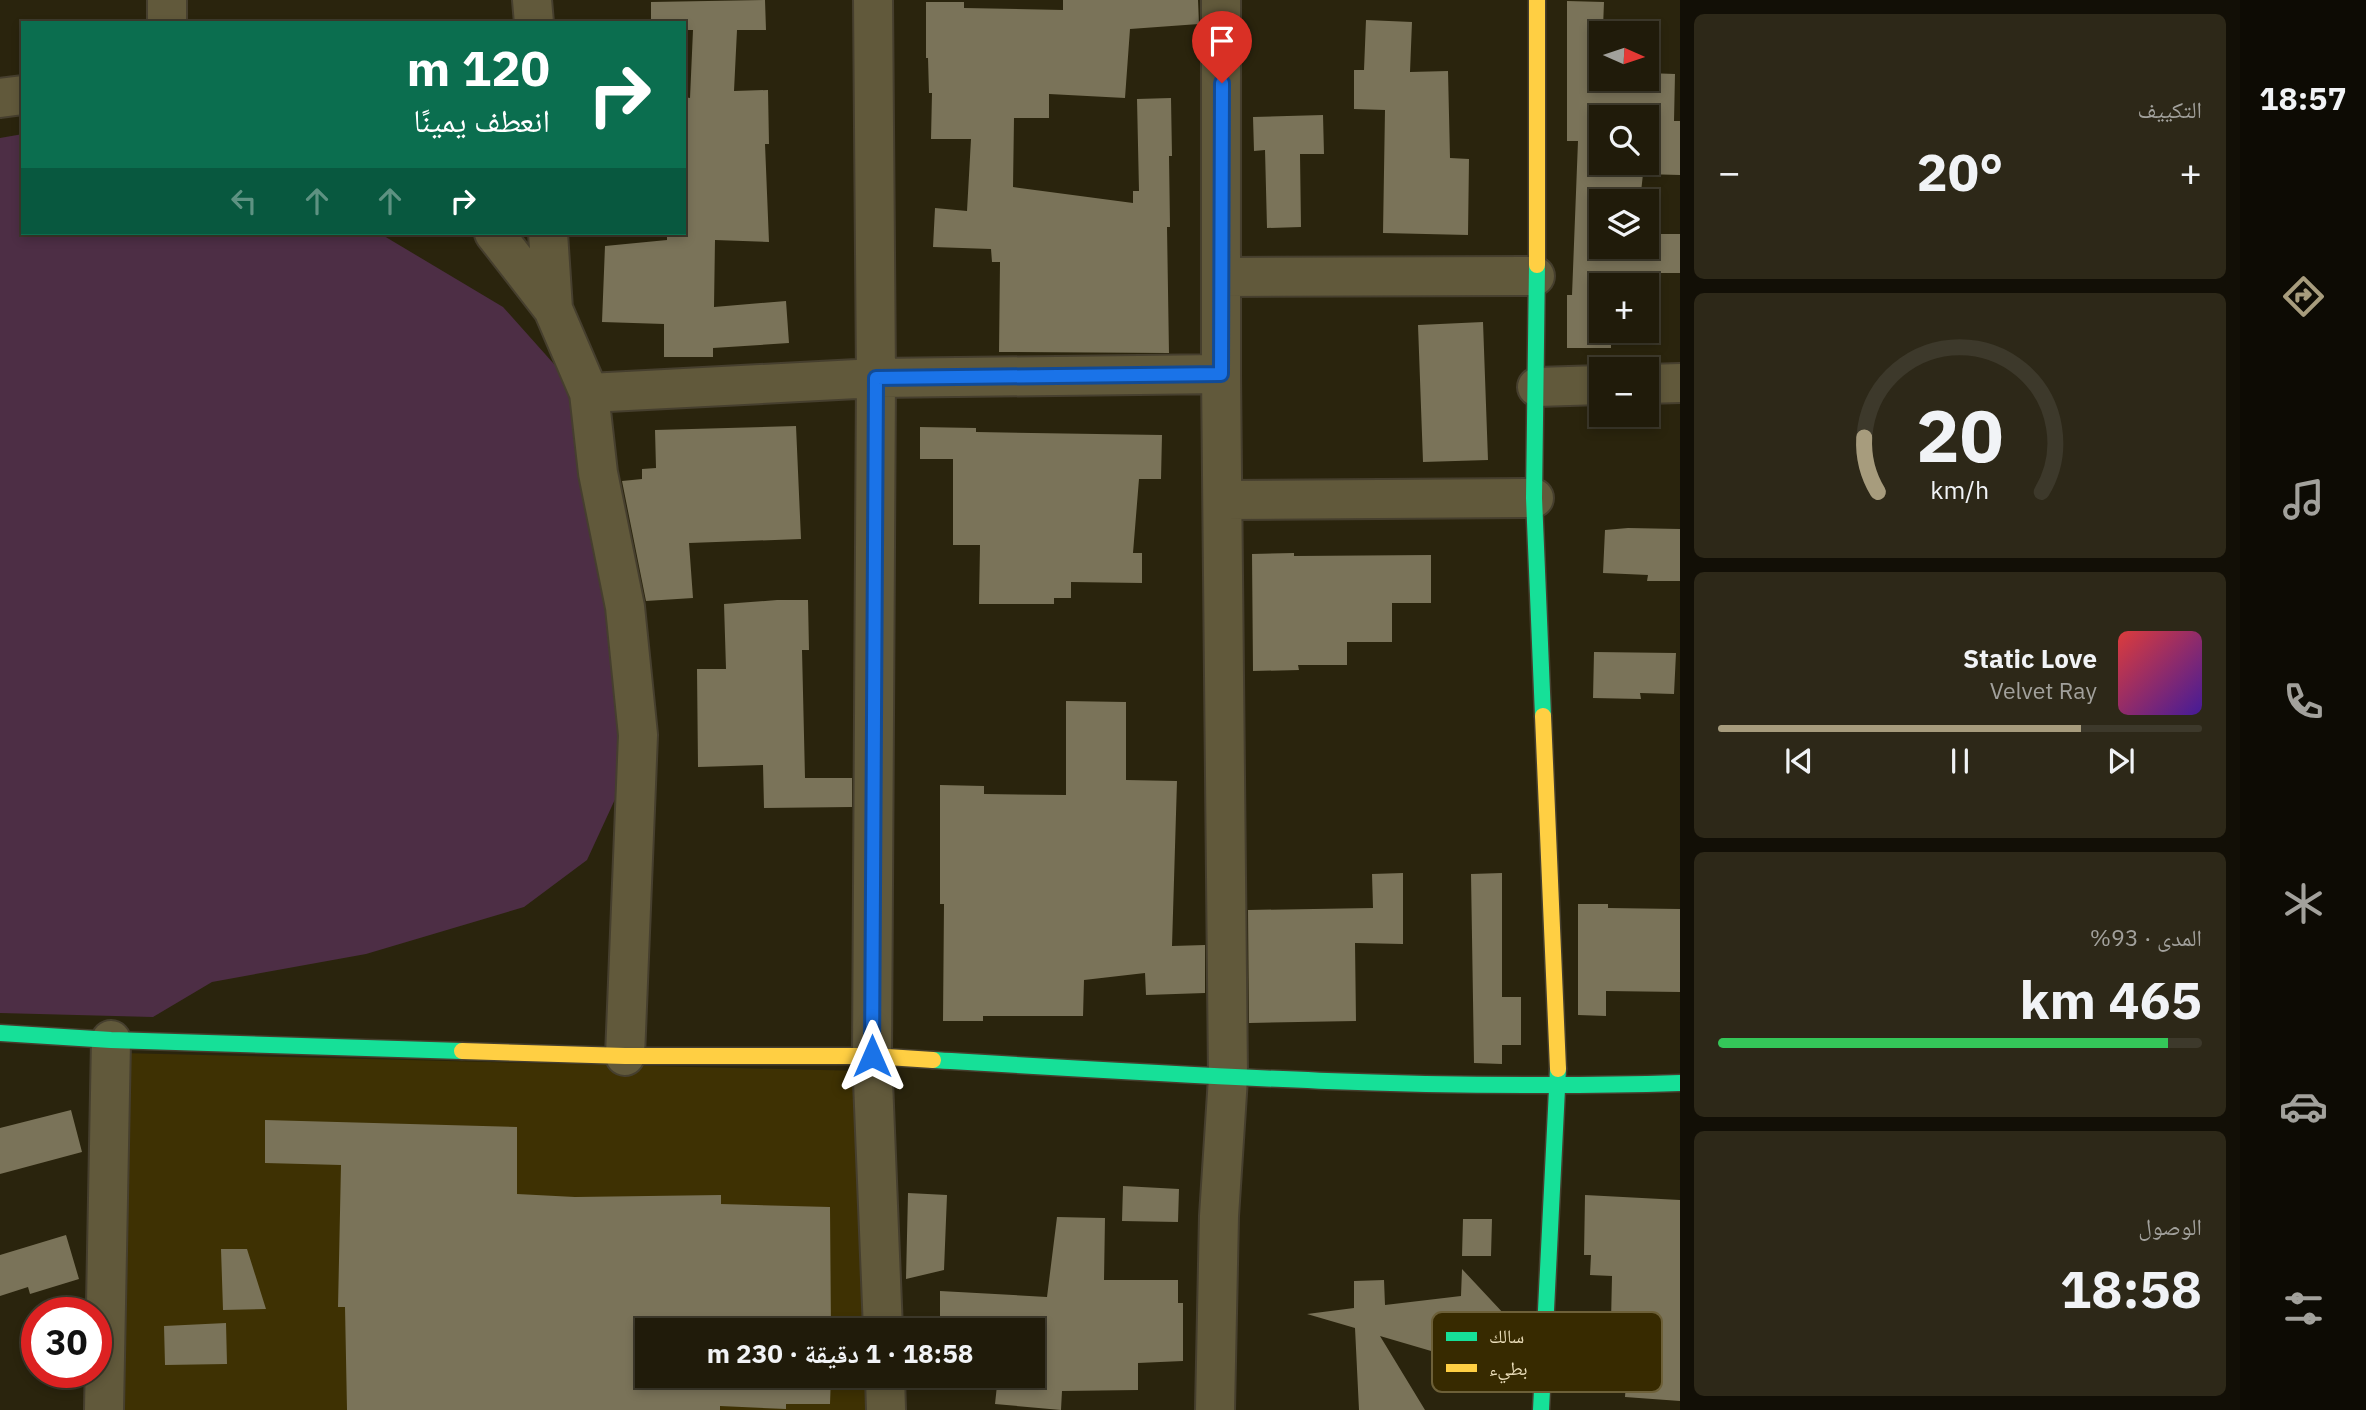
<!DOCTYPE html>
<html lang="ar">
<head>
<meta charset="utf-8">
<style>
	body { margin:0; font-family:"IBM Plex Sans","Noto Naskh Arabic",sans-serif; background:#2d2818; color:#f1f3f6; direction:rtl; height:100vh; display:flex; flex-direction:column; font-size:26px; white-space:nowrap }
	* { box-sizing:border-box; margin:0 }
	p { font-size:23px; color:#a2a19c }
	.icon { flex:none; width:38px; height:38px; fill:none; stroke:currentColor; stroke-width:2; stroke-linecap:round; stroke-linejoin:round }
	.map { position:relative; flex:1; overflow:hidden; direction:ltr }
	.details { display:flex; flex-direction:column; gap:14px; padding:14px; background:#120f06; width:560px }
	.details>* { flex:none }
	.hud { position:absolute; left:21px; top:21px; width:665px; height:214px; border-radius:0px; box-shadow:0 4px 10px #0003,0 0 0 2px #3d392b; direction:rtl; background:#0b6e4f; color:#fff; overflow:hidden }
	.needle { width:46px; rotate:93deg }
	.tools { position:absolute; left:1589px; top:21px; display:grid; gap:14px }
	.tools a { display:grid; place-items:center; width:70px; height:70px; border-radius:0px; background:#201b0a; box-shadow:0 4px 10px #0003,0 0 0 2px #3d392b; font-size:35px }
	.speed { position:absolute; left:21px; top:1297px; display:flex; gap:14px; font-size:35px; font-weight:700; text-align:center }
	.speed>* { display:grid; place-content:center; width:91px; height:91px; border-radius:50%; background:#201b0a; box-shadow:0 4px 10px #0003,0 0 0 2px #3d392b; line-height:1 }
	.speed .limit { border:10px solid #d22; background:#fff; color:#111 }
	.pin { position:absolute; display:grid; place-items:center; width:60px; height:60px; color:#fff; margin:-72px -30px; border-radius:50% 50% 50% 0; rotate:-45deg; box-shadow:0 0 7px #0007 }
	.pin .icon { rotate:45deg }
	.me { position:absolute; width:77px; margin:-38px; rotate:0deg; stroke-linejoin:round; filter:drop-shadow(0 0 5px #0008) }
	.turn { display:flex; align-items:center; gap:24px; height:147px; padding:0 21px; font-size:32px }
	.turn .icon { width:91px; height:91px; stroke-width:2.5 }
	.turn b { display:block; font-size:49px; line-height:60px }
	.lanes { display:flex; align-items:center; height:66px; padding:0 21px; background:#0003; justify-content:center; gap:35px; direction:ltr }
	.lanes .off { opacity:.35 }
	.big { font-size:52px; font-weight:700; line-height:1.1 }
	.details .widget { flex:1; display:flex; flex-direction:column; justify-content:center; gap:10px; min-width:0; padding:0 24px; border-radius:10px; background:#2d2818 }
	.details .dial { align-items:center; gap:0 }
	.dial svg { height:182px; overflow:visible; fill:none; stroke:#3d392b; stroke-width:7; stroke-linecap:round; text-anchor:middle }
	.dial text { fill:#f1f3f6; stroke:none }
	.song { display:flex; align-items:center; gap:21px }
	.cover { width:84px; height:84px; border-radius:10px; background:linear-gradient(135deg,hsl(0 70% 55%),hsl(260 70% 35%)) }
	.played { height:7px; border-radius:4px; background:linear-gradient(90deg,#a79c7d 75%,#3d392b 75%) }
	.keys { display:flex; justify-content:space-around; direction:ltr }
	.heat { display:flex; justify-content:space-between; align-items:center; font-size:38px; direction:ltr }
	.charge { height:10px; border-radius:5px; background:linear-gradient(90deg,#34c759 93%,#3d392b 0) }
	.trip { position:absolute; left:635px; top:1318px; width:410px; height:70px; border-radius:0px; background:#201b0a; box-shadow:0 4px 10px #0003,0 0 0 2px #3d392b; font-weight:700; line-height:70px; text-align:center; direction:rtl }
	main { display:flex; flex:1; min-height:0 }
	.tabs { display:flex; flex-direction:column; width:126px; justify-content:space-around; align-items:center; background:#0d0b04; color:#a2a19c }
	.tabs .icon { width:49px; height:49px }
	.tabs .selected { color:#a79c7d }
	.tabs b { font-size:32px; color:#f1f3f6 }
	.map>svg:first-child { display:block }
</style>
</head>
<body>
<main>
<nav class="tabs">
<b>18:57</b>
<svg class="icon selected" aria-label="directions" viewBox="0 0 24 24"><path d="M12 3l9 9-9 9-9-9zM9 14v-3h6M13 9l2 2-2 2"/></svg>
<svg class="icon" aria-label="music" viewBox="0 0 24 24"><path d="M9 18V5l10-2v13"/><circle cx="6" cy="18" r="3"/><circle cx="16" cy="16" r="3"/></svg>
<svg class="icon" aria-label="phone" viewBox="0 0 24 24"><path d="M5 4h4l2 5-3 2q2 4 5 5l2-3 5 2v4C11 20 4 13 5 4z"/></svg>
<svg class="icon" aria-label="climate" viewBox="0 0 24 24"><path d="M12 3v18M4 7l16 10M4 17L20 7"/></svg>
<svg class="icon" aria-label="car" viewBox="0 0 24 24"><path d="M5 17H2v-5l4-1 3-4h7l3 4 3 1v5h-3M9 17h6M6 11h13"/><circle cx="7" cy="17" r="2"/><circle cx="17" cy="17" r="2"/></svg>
<svg class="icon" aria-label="filters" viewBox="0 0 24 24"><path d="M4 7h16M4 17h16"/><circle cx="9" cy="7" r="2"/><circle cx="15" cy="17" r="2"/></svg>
</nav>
<section class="details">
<div class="widget"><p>التكييف</p>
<div class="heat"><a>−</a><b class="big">20°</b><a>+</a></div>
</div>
<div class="widget dial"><svg viewBox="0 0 100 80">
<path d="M14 69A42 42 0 1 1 86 69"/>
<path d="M14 69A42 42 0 0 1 8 45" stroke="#a79c7d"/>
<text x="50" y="56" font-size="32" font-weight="700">20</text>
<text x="50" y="72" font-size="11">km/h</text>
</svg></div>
<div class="widget">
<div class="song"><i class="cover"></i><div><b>Static Love</b><p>Velvet Ray</p></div></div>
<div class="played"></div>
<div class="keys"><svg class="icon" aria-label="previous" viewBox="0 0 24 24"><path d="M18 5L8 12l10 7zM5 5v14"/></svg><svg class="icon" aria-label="pause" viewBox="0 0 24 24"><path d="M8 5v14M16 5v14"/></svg><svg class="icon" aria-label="next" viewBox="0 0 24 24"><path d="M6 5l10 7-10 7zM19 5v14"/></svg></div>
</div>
<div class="widget"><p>المدى · 93%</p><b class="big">465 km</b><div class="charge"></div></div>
<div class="widget"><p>الوصول</p><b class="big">18:58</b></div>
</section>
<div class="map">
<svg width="1680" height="1410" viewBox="0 0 1680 1410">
	<rect width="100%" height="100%" fill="#2a240d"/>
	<!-- built -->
	<path fill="#3e3103" d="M121 1053 861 1071 871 1330H648V1376H873L874 1410H113Z"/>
	<!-- green -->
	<path fill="#4d2e45" d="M23 134V233H379L503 307 570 382 617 594 623 782 587 860 524 907 366 954 212 982 153 1017 0 1013V138Z"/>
	<!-- building -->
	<path fill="#7a7359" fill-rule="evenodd" d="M765 0 766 30H737L734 91 768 90 769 144H765L769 242 715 240 714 307 786 301 789 343 713 348V357H664V324L602 322 605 246 667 240V233H684V97L690 98 693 30H684V23H651V2Z
		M1063 0H1198L1199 24 1130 29 1125 98 1049 94V118H1014L1013 187 1133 203V191H1139L1137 99 1171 98 1172 156H1169L1170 227H1167L1169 353 999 352 1000 262H992L991 249 933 247 935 208 967 211 971 139H931L932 93H929L928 58H926V2H964V8L1063 10Z
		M1567 1 1604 2 1601 79H1647V73L1675 74 1674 121H1680V175L1643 174 1640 201H1601V247H1647V234H1680V273H1618L1617 285H1601V331H1611V348H1567V295H1572L1578 141H1567ZM1601 117H1647V163H1601Z
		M1366 20 1412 22 1410 72 1448 71 1450 158 1469 159 1468 235 1383 233 1385 110 1354 109V70H1364Z
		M1323 115 1324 154H1300L1301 227 1267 228 1265 150 1254 151 1253 117Z
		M1483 322 1488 460 1423 462 1418 325Z
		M796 426 801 539 689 543 693 598 646 601 622 481 642 479V469L656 468 655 430Z
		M920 427 976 428V432L1162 435 1161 479H1139L1133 553H1142V583L1071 582V598H1054V604H979L980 545H953V459H920Z
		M1628 528 1680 529V581H1647L1648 575 1603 573 1605 530Z
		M1294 553V556L1431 555V603H1392V642H1347V665H1298L1299 670 1253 671 1252 554Z
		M777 600H808L809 650H802L805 778H852V807L764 808 763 765 698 767 697 669H726L724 604Z
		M1594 652 1676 653 1674 694 1640 693 1641 699 1593 698Z
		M1066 701 1126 702V780L1177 781 1172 946 1205 945V993L1146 995 1145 973 1084 980 1083 1016H983V1021H943L944 904H940V785L984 786V794L1066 795Z
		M1403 873V944L1355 943 1356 1021 1249 1023 1248 910 1373 908 1372 874Z
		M1502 873V997H1521V1045H1502V1064L1474 1063 1471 874Z
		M1578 904H1608V908L1680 909V992L1606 991V1016L1578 1015Z
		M71 1110 82 1152 0 1174V1128Z
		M265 1120 517 1127V1194L575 1197 721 1195V1204L830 1207 831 1330H648V1376H831L830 1404H786V1409L720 1406V1410H347L345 1307H338L341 1165 265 1163Z
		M1123 1186 1179 1189 1178 1222 1122 1221Z
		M908 1193 947 1195 944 1270 906 1279Z
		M1585 1195 1680 1200V1401L1625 1397 1627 1368 1610 1367 1612 1276 1590 1275 1591 1255H1584Z
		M1057 1217 1105 1218 1104 1280H1178V1303H1183V1361L1138 1363V1390L1062 1391 1061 1410 995 1404 998 1376H1032V1330H940V1291L1047 1297Z
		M1463 1219H1492L1491 1256H1462Z
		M66 1235 79 1279 30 1294 28 1287 0 1296V1255Z
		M221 1249H247L266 1309 223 1310Z
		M1462 1269 1519 1330 1456 1327 1455 1358 1380 1336 1425 1410H1359L1355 1328 1307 1314 1354 1308V1281L1384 1280 1385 1305 1461 1296Z
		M226 1323 227 1364 165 1365 164 1326Z"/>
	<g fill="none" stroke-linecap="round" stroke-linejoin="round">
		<!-- street casing -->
		<g stroke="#463f2e" stroke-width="42">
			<path id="street" d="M167 0V23
				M532 0 534 23
				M873 0 876 378 872 1056 883 1330
				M0 98 23 95
				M494 233 553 309 589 393 598 473 625 607 638 735 625 1056
				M548 233 553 309
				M1223 277 1535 276
				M1647 384 1680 383
				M1537 387 1601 385
				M589 393 876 378 1221 374
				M1224 500 1534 498
				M885 1376 886 1410
				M104 1410 111 1040
				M1215 1410 1219 1216 1228 1078 1221 374V0"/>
		</g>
		<!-- fast casing -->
		<g stroke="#463f2e" stroke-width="19">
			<path id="fast" d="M1537 265 1534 498 1543 716
				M0 1033 111 1040 462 1051
				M933 1060C1181 1075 1431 1091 1680 1083
				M1541 1410 1558 1069"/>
		</g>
		<!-- slow casing -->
		<g stroke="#463f2e" stroke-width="19">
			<path id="slow" d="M1537 0V265
				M1543 716 1558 1069
				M462 1051 625 1056H872L933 1060"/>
		</g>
		<!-- street -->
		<use href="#street" stroke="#61593b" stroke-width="38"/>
		<!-- fast -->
		<use href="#fast" stroke="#16e098" stroke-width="16"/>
		<!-- slow -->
		<use href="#slow" stroke="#ffcf43" stroke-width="16"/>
	</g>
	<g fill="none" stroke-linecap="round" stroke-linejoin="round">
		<!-- route casing -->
		<g stroke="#114b97" stroke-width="18">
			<path id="route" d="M872 1056 876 378 1221 374 1222 83"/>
		</g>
		<!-- route -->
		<use href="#route" stroke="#1a73e8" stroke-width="12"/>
	</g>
	<!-- legend -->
	<rect x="1432" y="1312" width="230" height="80" rx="10" fill="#372a00" stroke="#6d6038" stroke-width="2"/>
	<rect x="1446" y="1332" width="31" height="9" fill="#16e098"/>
	<rect x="1446" y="1364" width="31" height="8" fill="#ffcf43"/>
	<g font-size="19" fill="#eaddb9">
		<text x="1489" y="1343">سالك</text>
		<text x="1489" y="1375">بطيء</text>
	</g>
</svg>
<div class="tools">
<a><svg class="needle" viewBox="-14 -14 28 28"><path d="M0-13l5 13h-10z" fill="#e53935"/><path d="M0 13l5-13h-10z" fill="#a2a19c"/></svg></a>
<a><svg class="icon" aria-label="search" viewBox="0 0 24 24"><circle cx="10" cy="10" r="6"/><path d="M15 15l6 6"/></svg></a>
<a><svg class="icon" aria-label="layers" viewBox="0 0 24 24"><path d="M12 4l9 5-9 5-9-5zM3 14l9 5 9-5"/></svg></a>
<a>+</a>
<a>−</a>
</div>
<div class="speed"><div class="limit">30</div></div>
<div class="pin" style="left:1222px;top:83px;background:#d93025"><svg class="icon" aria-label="arrive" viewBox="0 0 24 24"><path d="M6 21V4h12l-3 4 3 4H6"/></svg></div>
<svg class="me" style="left:872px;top:1056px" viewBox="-20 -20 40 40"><path d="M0-17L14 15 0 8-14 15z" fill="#1a73e8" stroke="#fff" stroke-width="4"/></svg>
<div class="trip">18:58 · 1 دقيقة · 230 m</div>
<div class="hud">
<div class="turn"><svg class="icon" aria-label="right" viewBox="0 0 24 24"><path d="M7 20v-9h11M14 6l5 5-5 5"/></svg><div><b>120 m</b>انعطف يمينًا</div></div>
<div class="lanes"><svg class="icon off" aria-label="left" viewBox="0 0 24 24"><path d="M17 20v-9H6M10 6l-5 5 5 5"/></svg><svg class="icon off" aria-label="ahead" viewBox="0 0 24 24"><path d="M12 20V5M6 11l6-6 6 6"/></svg><svg class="icon off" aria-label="ahead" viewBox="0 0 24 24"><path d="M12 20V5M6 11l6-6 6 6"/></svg><svg class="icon" aria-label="right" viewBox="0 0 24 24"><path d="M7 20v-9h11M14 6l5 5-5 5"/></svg></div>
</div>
</div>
</main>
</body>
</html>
